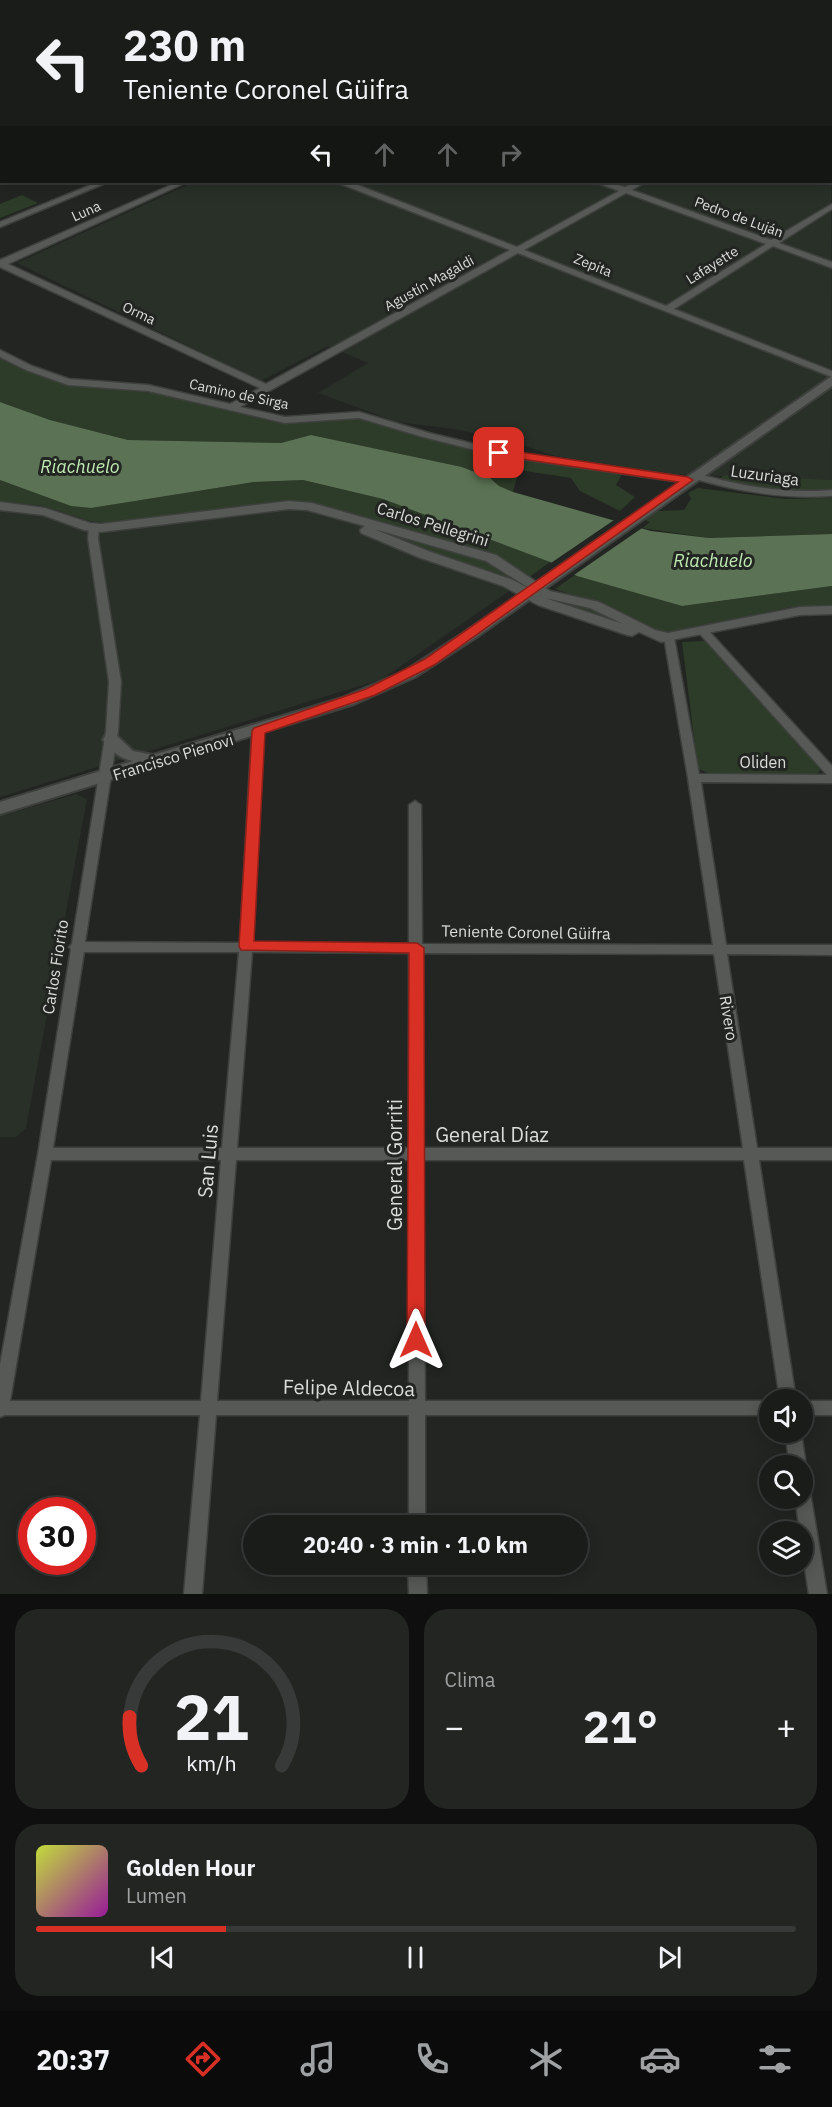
<!DOCTYPE html>
<html lang="es">
<head>
<meta charset="utf-8">
<style>
	body { margin:0; font-family:"IBM Plex Sans",sans-serif; background:#232523; color:#f1f3f6; height:100vh; display:flex; flex-direction:column; font-size:22px; white-space:nowrap }
	* { box-sizing:border-box; margin:0 }
	p { font-size:20px; color:#9fa1a2 }
	.icon { flex:none; width:33px; height:33px; fill:none; stroke:currentColor; stroke-width:2; stroke-linecap:round; stroke-linejoin:round }
	.map { position:relative; height:1594px; overflow:hidden }
	.side { display:flex; flex-direction:column; gap:15px; padding:15px; background:#0e0f0e; flex:1 }
	.side>* { flex:none }
	.hud { position:absolute; left:0px; top:0px; width:832px; height:183px; box-shadow:0 3px 15px #0003,0 0 0 2px #383a39; background:#1a1c1a; color:#f1f3f6; overflow:hidden }
	.buttons { position:absolute; left:759px; top:1389px; display:grid; gap:12px }
	.buttons a { display:grid; place-items:center; width:54px; height:54px; border-radius:50%; background:#1a1c1a; box-shadow:0 3px 15px #0003,0 0 0 2px #383a39; font-size:30px }
	.speed { position:absolute; left:18px; top:1497px; display:flex; gap:12px; font-size:30px; font-weight:700; text-align:center }
	.speed>* { display:grid; place-content:center; width:78px; height:78px; border-radius:50%; background:#1a1c1a; box-shadow:0 3px 15px #0003,0 0 0 2px #383a39; line-height:1 }
	.speed .limit { border:9px solid #d22; background:#fff; color:#111 }
	.pin { position:absolute; display:grid; place-items:center; width:51px; height:51px; color:#fff; margin:-26px; border-radius:12px; box-shadow:0 3px 9px #0006 }
	.me { position:absolute; width:66px; margin:-33px; rotate:0deg; stroke-linejoin:round; filter:drop-shadow(0 0 4px #0008) }
	.turn { display:flex; align-items:center; gap:21px; height:126px; padding:0 24px; font-size:27px }
	.turn .icon { width:78px; height:78px; stroke-width:2.5 }
	.turn b { display:block; font-size:42px; line-height:51px }
	.lanes { display:flex; align-items:center; height:57px; padding:0 24px; background:#0003; justify-content:center; gap:30px; direction:ltr }
	.lanes .off { opacity:.35 }
	.big { font-size:45px; font-weight:700; line-height:1.1 }
	.side .tile { flex:1; display:flex; flex-direction:column; justify-content:center; gap:9px; min-width:0; padding:0 21px; border-radius:24px; background:#232523 }
	.side .dial { align-items:center; gap:0 }
	.dial svg { height:156px; overflow:visible; fill:none; stroke:#383a39; stroke-width:7; stroke-linecap:round; text-anchor:middle }
	.dial text { fill:#f1f3f6; stroke:none }
	.song { display:flex; align-items:center; gap:18px }
	.cover { width:72px; height:72px; border-radius:9px; background:linear-gradient(135deg,hsl(70 70% 55%),hsl(300 70% 35%)) }
	.played { height:6px; border-radius:3px; background:linear-gradient(90deg,#d93025 25%,#383a39 25%) }
	.keys { display:flex; justify-content:space-around; direction:ltr }
	.heat { display:flex; justify-content:space-between; align-items:center; font-size:33px; direction:ltr }
	.side .tiles { flex:1; display:grid; gap:15px; grid-template-columns:1fr 1fr }
	.tile:last-child { grid-column:span 2 }
	.trip { position:absolute; left:243px; top:1515px; width:345px; height:60px; border-radius:30px; background:#1a1c1a; box-shadow:0 3px 15px #0003,0 0 0 2px #383a39; font-weight:700; line-height:60px; text-align:center }
	.tab-bar { display:flex; height:96px; justify-content:space-around; align-items:center; background:#0a0b0a; color:#9fa1a2 }
	.tab-bar .icon { width:42px; height:42px }
	.tab-bar .selected { color:#d93025 }
	.tab-bar b { font-size:27px; color:#f1f3f6 }
	.map>svg:first-child { display:block }
</style>
</head>
<body>
<div class="map">
<svg width="832" height="1594" viewBox="0 0 832 1594">
	<rect width="100%" height="100%" fill="#222522"/>
	<!-- built -->
	<path fill="#293028" d="M831 72 832 480 668 474 555 456 510 441 454 429 397 422 318 393 368 363 328 346 261 381 17 263 194 182H831Z
		M289 502 528 578 382 679 0 797V505L41 507 102 525Z
		M76 794 87 799 26 1128 16 1137H0V816Z"/>
	<!-- green -->
	<path fill="#2d3c28" d="M22 195 38 203 0 218V204Z
		M0 357 72 385 162 394 281 422 353 417 474 450 622 474 616 485 635 497 620 511 580 491 571 478 519 470 513 492 499 486 490 478 462 467 311 435 281 443 128 440 50 420 0 402Z
		M728 475 832 480V490L793 494 725 481 721 477Z
		M0 480 71 506 91 508 254 482 303 480 383 499 550 562 528 578 501 559 301 501 108 523 90 521 44 506 0 501Z
		M698 488 786 499 832 498V534L709 538 642 528 650 522 643 519 658 511 684 510 691 499 688 493Z
		M315 507 491 558 528 584 573 600 655 638 588 617 508 583 413 550Z
		M575 575 682 606 832 586V606L791 607 676 632 659 631 602 605 555 589Z
		M705 641 819 764 820 771 816 774 709 773 698 769 682 642Z"/>
	<!-- water -->
	<path fill="#5b7354" d="M0 402 50 420 128 440 281 443 311 435 462 467 490 478 499 486 513 492 651 531 709 538 832 534V586L682 606 577 576 550 562 383 499 303 480 254 482 91 508 71 506 0 480Z"/>
	<!-- pier -->
	<path fill="#222522" d="M617 518 645 526 571 577 548 565Z"/>
	<g fill="none" stroke-linecap="round" stroke-linejoin="round">
		<!-- minor casing -->
		<g stroke="#3e403d" stroke-width="3">
			<path id="minor" d="M40 0H47L38 2Z
				M188 0H200L185 2Z
				M303 0 315 2H304Z
				M328 0H335L326 2Z
				M394 0H402L392 2Z
				M578 0H585L576 2Z
				M612 0 623 2H613Z
				M648 0H655L646 2Z
				M715 0H722L713 2Z
				M781 0H788L779 2Z
				M831 17H832V22H831Z
				M831 35H832V39H831Z
				M831 63H832V68H831Z
				M831 171H832V175H831Z
				M98 182H108L0 227V222Z
				M178 182H187L8 264 266 384 510 250 341 184 340 182H350L517 247 619 191 600 184 599 182H609L625 187 636 182H645L632 190 771 240 832 204V209L779 243 832 262V268L773 246 674 309 832 371V377L518 253 240 407 285 417 359 412 429 433 499 450 690 478 691 474 694 473C744 486 780 494 832 490V496C783 499 739 492 692 478L691 482 688 483 499 456 423 437 359 418 285 423 148 391 68 385 26 370 0 357V350L32 366 69 379 148 385 230 404 260 388 0 267V260ZM626 193 766 244 666 306 524 250Z
				M94 525 99 528 98 538 121 682 118 731 85 942 240 943 252 731 258 727 264 731 253 943 409 944V805L415 801 421 805 422 944 713 945 688 778 664 637 665 635 669 634 674 637 699 774 827 775 699 633 698 631 703 628 707 629 832 766V783L701 782 726 945H832V955L727 954 757 1148H832V1160H759L796 1400H780L744 1160H423L425 1401H770V1415H425V1526H409V1415H216L202 1594H184L200 1415H5L0 1417V1365L38 1154 71 949 69 947 72 944 106 731 109 682 88 538 89 528ZM84 952H239L222 1148H53ZM252 952 409 953V1148H237ZM422 953 714 954 743 1148H423ZM51 1160H221L201 1401H10ZM236 1160H409V1401H217Z
				M802 1401H832V1415H802Z
				M785 1432H801L806 1466 804 1471 802 1466H790Z
				M802 1484 808 1487 810 1492 827 1594H809L802 1550V1532H800L795 1498H802Z
				M408 1564H426L427 1594H409Z"/>
		</g>
		<!-- tertiary casing -->
		<g stroke="#3e403d" stroke-width="3">
			<path id="tertiary" d="M289 501 312 503 496 555 550 591 599 602 655 630 668 633 800 607 832 606V614L800 615 661 642 639 632 632 636 627 635 538 605 503 586 418 557 361 533 360 530 365 526 307 510 289 509 101 532 84 530 43 515 0 510V502L45 508 90 523 101 524ZM374 529 486 561 532 590 513 580 428 551ZM545 598 590 608 623 624Z"/>
		</g>
		<!-- secondary casing -->
		<g stroke="#3e403d" stroke-width="4">
			<path id="secondary" d="M832 376V386L475 638 415 677 354 704 0 814V802L133 761C121 759 111 751 103 740L105 736H117L133 751 153 755 342 698 405 671 465 632Z"/>
		</g>
		<!-- minor -->
		<use href="#minor" fill="#565955" fill-rule="evenodd"/>
		<!-- tertiary -->
		<use href="#tertiary" fill="#565955" fill-rule="evenodd"/>
		<!-- secondary -->
		<use href="#secondary" fill="#565955" fill-rule="evenodd"/>
	</g>
	<!-- route -->
	<path fill="#d93025" stroke="#8d1f18" stroke-width="1.5" d="M499 449 688 477 693 480 434 665 375 695 265 733 254 941 417 943 424 948 425 1340 422 1346 416 1348 409 1346 407 1340 409 953 241 950 239 946 252 731 254 728 366 689 425 659 678 482 495 455V450Z"/>
	<g text-anchor="middle" stroke-width="6" stroke-linejoin="round" paint-order="stroke">
		<!-- far-street labels -->
		<g font-size="14" fill="#dbddda" stroke="#222522">
			<text transform="translate(86 211) rotate(-24)" y="5">Luna</text>
			<text transform="translate(739 217) rotate(20)" y="5">Pedro de Luján</text>
			<text transform="translate(593 265) rotate(22)" y="5">Zepita</text>
			<text transform="translate(712 265) rotate(-32)" y="5">Lafayette</text>
			<text transform="translate(429 283) rotate(-29)" y="5">Agustín Magaldi</text>
			<text transform="translate(139 313) rotate(25)" y="5">Orma</text>
			<text transform="translate(239 394) rotate(12)" y="5">Camino de Sirga</text>
		</g>
		<!-- street labels -->
		<g font-size="16" fill="#dbddda" stroke="#222522">
			<text transform="translate(765 475) rotate(8)" y="6">Luzuriaga</text>
			<text transform="translate(433 524) rotate(17)" y="6">Carlos Pellegrini</text>
			<text transform="translate(173 757) rotate(-17)" y="6">Francisco Pienovi</text>
			<text x="763" y="768">Oliden</text>
			<text transform="translate(526 932) rotate(1)" y="6">Teniente Coronel Güifra</text>
			<text transform="translate(55 967) rotate(-81)" y="6">Carlos Fiorito</text>
			<text transform="translate(729 1018) rotate(81)" y="6">Rivero</text>
		</g>
		<!-- water labels -->
		<g font-size="18" font-style="italic" fill="#c0ebb3" stroke="#222522">
			<text x="80" y="473">Riachuelo</text>
			<text x="713" y="567">Riachuelo</text>
		</g>
		<!-- near-street labels -->
		<g font-size="20" fill="#dbddda" stroke="#222522">
			<text x="492" y="1142">General Díaz</text>
			<text transform="translate(208 1161) rotate(-85)" y="7">San Luis</text>
			<text transform="translate(395 1165) rotate(-90)" y="7">General Gorriti</text>
			<text transform="translate(349 1388) rotate(1)" y="7">Felipe Aldecoa</text>
		</g>
	</g>
</svg>
<div class="buttons">
<a><svg class="icon" aria-label="sound" viewBox="0 0 24 24"><path d="M4 9h4l5-4v14l-5-4H4zM17 9q2 3 0 6"/></svg></a>
<a><svg class="icon" aria-label="search" viewBox="0 0 24 24"><circle cx="10" cy="10" r="6"/><path d="M15 15l6 6"/></svg></a>
<a><svg class="icon" aria-label="layers" viewBox="0 0 24 24"><path d="M12 4l9 5-9 5-9-5zM3 14l9 5 9-5"/></svg></a>
</div>
<div class="speed"><div class="limit">30</div></div>
<div class="pin" style="left:499px;top:453px;background:#d93025"><svg class="icon" aria-label="arrive" viewBox="0 0 24 24"><path d="M6 21V4h12l-3 4 3 4H6"/></svg></div>
<svg class="me" style="left:416px;top:1340px" viewBox="-20 -20 40 40"><path d="M0-17L14 15 0 8-14 15z" fill="#d93025" stroke="#fff" stroke-width="4"/></svg>
<div class="trip">20:40 · 3 min · 1.0 km</div>
<div class="hud">
<div class="turn"><svg class="icon" aria-label="left" viewBox="0 0 24 24"><path d="M17 20v-9H6M10 6l-5 5 5 5"/></svg><div><b>230 m</b>Teniente Coronel Güifra</div></div>
<div class="lanes"><svg class="icon" aria-label="left" viewBox="0 0 24 24"><path d="M17 20v-9H6M10 6l-5 5 5 5"/></svg><svg class="icon off" aria-label="ahead" viewBox="0 0 24 24"><path d="M12 20V5M6 11l6-6 6 6"/></svg><svg class="icon off" aria-label="ahead" viewBox="0 0 24 24"><path d="M12 20V5M6 11l6-6 6 6"/></svg><svg class="icon off" aria-label="right" viewBox="0 0 24 24"><path d="M7 20v-9h11M14 6l5 5-5 5"/></svg></div>
</div>
</div>
<section class="side">
<div class="tiles">
<div class="tile dial"><svg viewBox="0 0 100 80">
<path d="M14 69A42 42 0 1 1 86 69"/>
<path d="M14 69A42 42 0 0 1 8 44" stroke="#d93025"/>
<text x="50" y="56" font-size="32" font-weight="700">21</text>
<text x="50" y="72" font-size="11">km/h</text>
</svg></div>
<div class="tile"><p>Clima</p>
<div class="heat"><a>−</a><b class="big">21°</b><a>+</a></div>
</div>
<div class="tile">
<div class="song"><i class="cover"></i><div><b>Golden Hour</b><p>Lumen</p></div></div>
<div class="played"></div>
<div class="keys"><svg class="icon" aria-label="previous" viewBox="0 0 24 24"><path d="M18 5L8 12l10 7zM5 5v14"/></svg><svg class="icon" aria-label="pause" viewBox="0 0 24 24"><path d="M8 5v14M16 5v14"/></svg><svg class="icon" aria-label="next" viewBox="0 0 24 24"><path d="M6 5l10 7-10 7zM19 5v14"/></svg></div>
</div>
</div>
</section>
<nav class="tab-bar">
<b>20:37</b>
<svg class="icon selected" aria-label="directions" viewBox="0 0 24 24"><path d="M12 3l9 9-9 9-9-9zM9 14v-3h6M13 9l2 2-2 2"/></svg>
<svg class="icon" aria-label="music" viewBox="0 0 24 24"><path d="M9 18V5l10-2v13"/><circle cx="6" cy="18" r="3"/><circle cx="16" cy="16" r="3"/></svg>
<svg class="icon" aria-label="phone" viewBox="0 0 24 24"><path d="M5 4h4l2 5-3 2q2 4 5 5l2-3 5 2v4C11 20 4 13 5 4z"/></svg>
<svg class="icon" aria-label="climate" viewBox="0 0 24 24"><path d="M12 3v18M4 7l16 10M4 17L20 7"/></svg>
<svg class="icon" aria-label="car" viewBox="0 0 24 24"><path d="M5 17H2v-5l4-1 3-4h7l3 4 3 1v5h-3M9 17h6M6 11h13"/><circle cx="7" cy="17" r="2"/><circle cx="17" cy="17" r="2"/></svg>
<svg class="icon" aria-label="filters" viewBox="0 0 24 24"><path d="M4 7h16M4 17h16"/><circle cx="9" cy="7" r="2"/><circle cx="15" cy="17" r="2"/></svg>
</nav>
</body>
</html>
